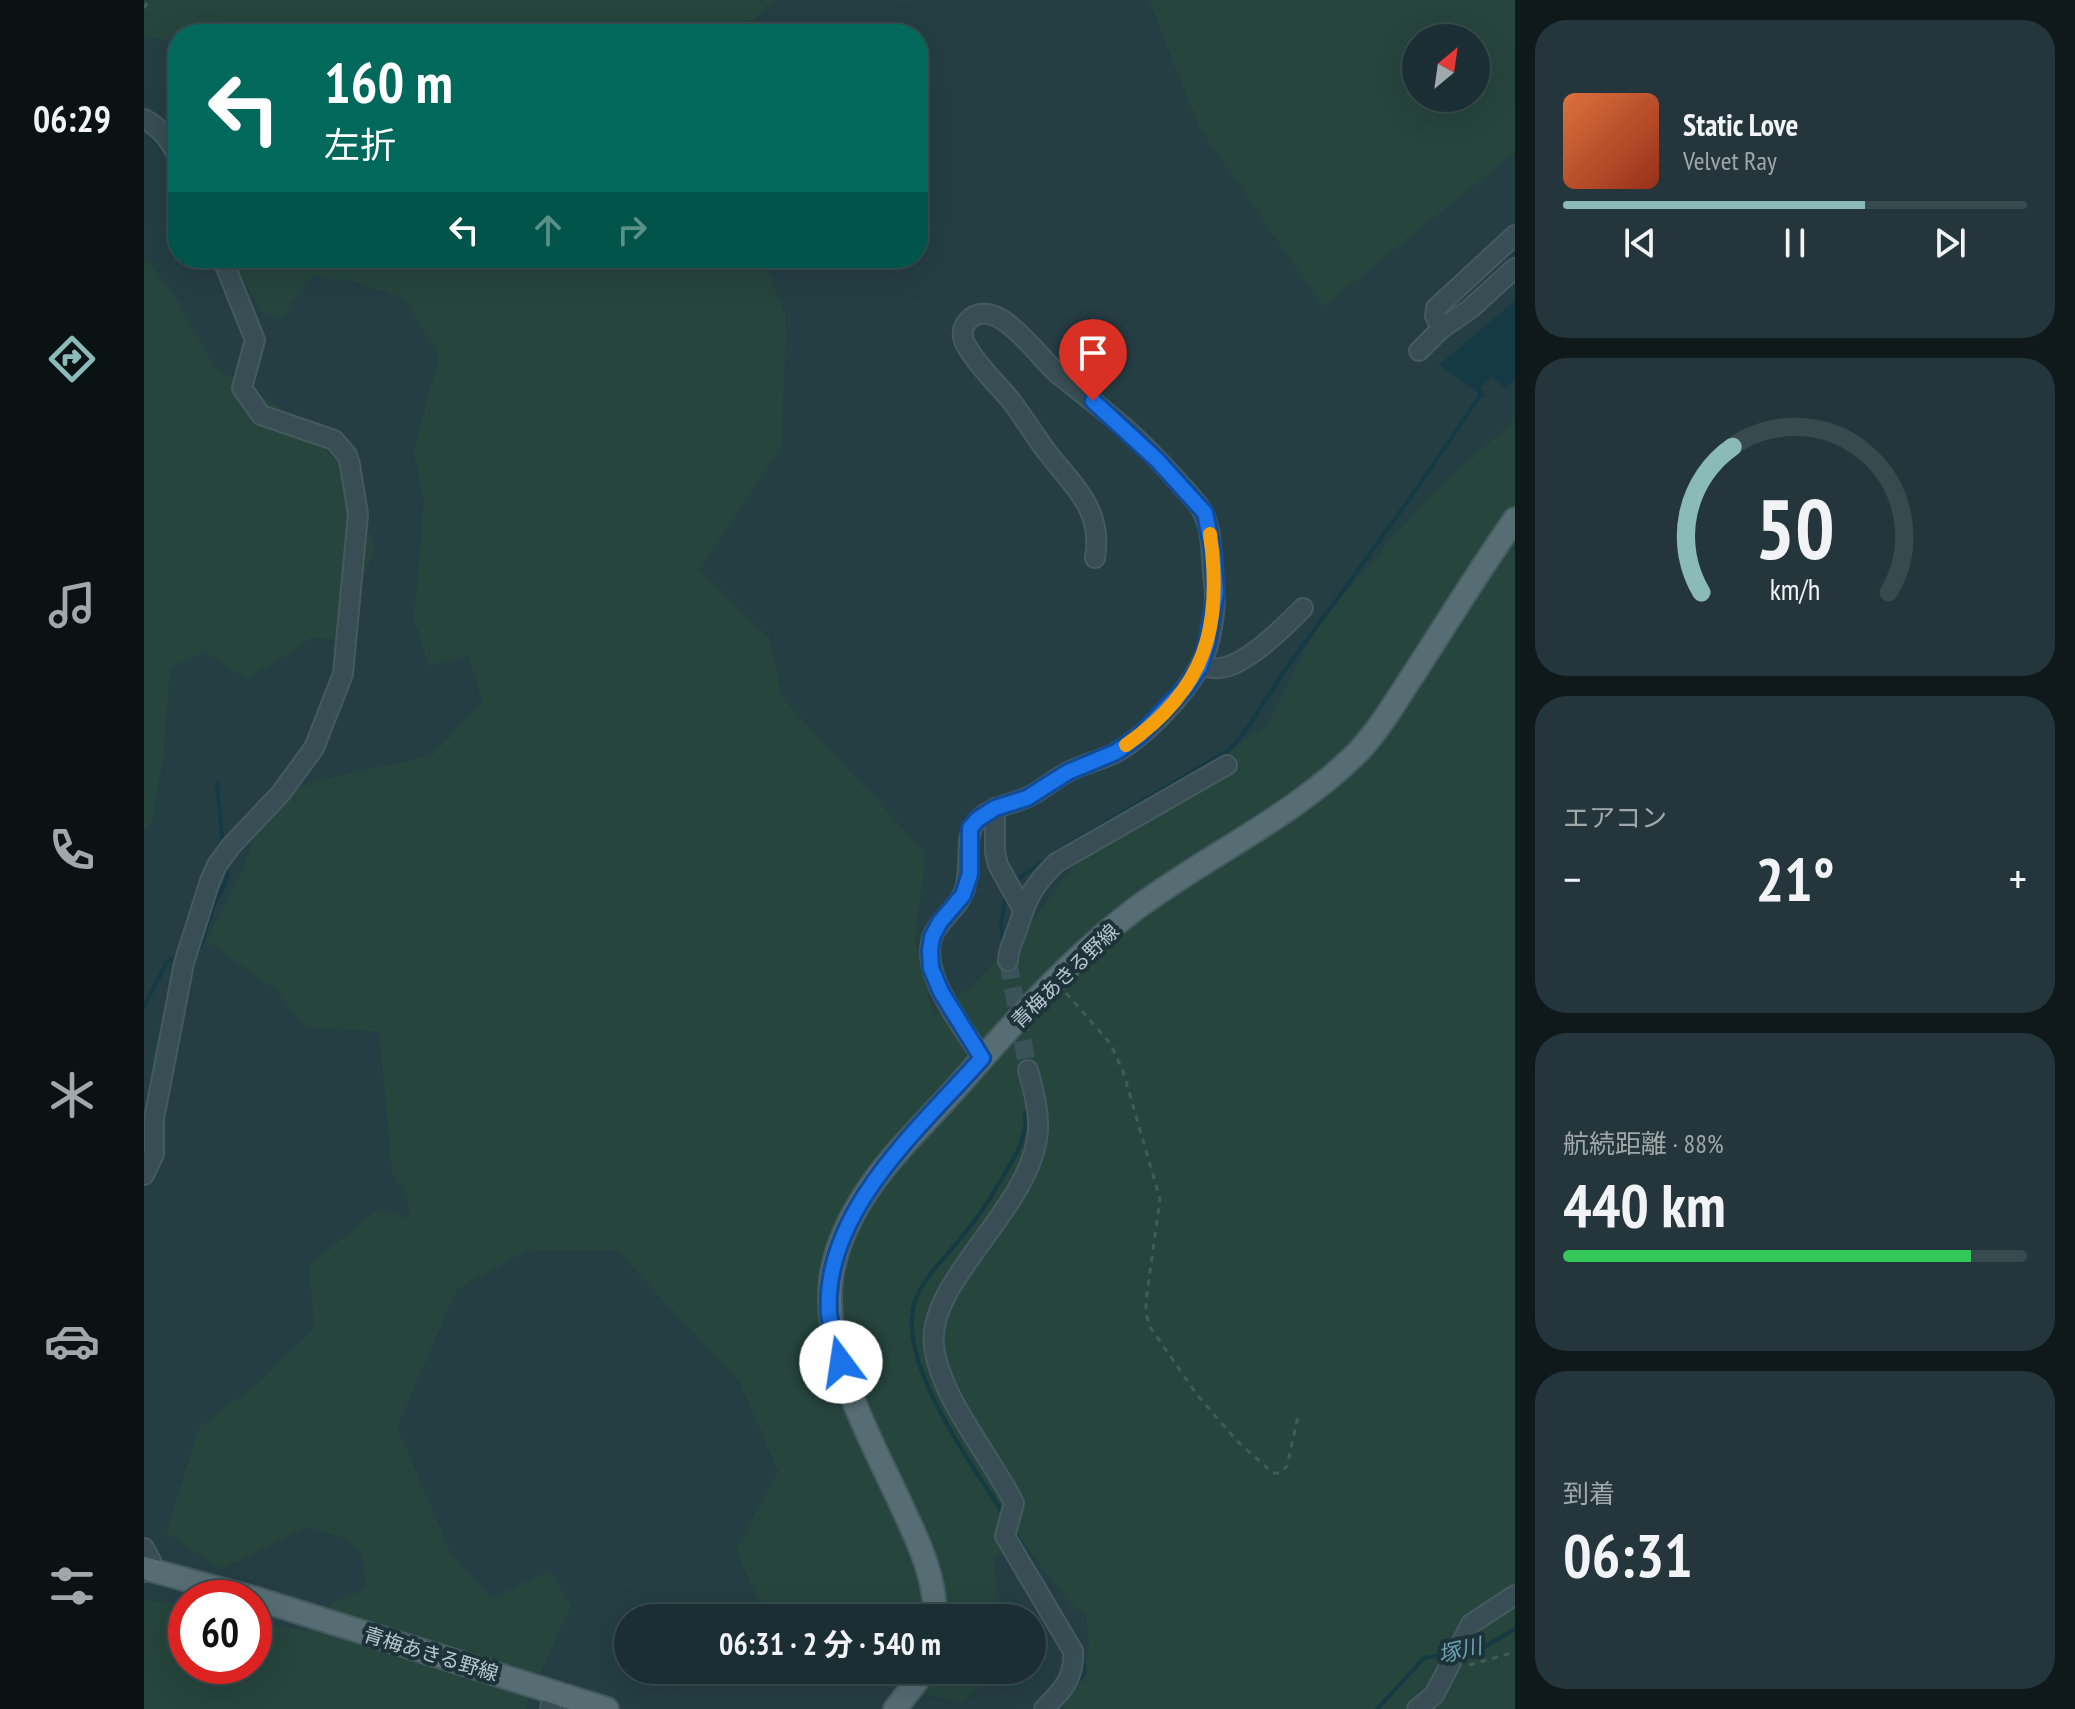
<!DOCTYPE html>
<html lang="ja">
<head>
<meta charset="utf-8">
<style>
	body { margin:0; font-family:"PT Sans Narrow","Noto Sans JP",sans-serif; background:#24363b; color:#f1f3f6; height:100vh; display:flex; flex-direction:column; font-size:30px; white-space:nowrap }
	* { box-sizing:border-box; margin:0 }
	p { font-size:26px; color:#a0a8ac }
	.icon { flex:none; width:44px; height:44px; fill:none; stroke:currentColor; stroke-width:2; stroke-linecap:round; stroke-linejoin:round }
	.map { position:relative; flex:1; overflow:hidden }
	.side { display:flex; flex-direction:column; gap:20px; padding:20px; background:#0f191c; width:560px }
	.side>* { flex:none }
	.banner { position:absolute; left:24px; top:24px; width:760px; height:244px; border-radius:32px; box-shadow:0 8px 32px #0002,0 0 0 2px #394a4e; background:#00695c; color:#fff; overflow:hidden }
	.needle { width:52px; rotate:29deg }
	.buttons { position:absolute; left:1258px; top:24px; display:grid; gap:16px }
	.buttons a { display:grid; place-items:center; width:88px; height:88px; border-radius:50%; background:#1b2e33; box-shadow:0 8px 32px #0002,0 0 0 2px #394a4e; font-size:40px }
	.speed { position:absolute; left:24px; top:1580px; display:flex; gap:16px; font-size:40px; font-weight:700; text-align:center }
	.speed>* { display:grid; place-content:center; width:104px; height:104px; border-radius:50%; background:#1b2e33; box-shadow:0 8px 32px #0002,0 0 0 2px #394a4e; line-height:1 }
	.speed .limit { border:12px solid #d22; background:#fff; color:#111 }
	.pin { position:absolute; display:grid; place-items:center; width:68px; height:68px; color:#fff; margin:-82px -34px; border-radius:50% 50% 50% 0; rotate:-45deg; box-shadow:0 0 8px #0007 }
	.pin .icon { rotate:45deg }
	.me { position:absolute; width:88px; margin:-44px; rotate:346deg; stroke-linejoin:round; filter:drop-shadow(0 0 6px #0008) }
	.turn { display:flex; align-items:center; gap:28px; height:168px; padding:0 24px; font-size:36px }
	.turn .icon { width:104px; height:104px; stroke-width:2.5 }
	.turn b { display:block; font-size:56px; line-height:68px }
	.lanes { display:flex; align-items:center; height:76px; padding:0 24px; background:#0003; justify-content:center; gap:40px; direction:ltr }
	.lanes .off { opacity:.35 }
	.big { font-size:60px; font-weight:700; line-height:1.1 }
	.side .card { flex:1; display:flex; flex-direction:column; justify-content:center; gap:12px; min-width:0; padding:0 28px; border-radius:32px; background:#24363b }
	.side .dial { align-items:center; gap:0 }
	.dial svg { height:208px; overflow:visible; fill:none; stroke:#394a4e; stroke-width:7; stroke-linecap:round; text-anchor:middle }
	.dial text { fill:#f1f3f6; stroke:none }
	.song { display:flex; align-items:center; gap:24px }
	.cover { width:96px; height:96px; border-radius:12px; background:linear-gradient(135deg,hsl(20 70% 55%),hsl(10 70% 35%)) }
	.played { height:8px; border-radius:4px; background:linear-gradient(90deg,#8bbbb9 65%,#394a4e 65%) }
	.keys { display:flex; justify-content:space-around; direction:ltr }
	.heat { display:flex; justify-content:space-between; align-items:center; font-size:44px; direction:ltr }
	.charge { height:12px; border-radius:6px; background:linear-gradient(90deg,#34c759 88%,#394a4e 0) }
	.trip { position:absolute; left:470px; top:1604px; width:432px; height:80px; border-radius:40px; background:#1b2e33; box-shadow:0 8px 32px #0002,0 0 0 2px #394a4e; font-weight:700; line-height:80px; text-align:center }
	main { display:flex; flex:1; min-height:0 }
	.tabs { display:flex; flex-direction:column; width:144px; justify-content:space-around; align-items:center; background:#0b1214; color:#a0a8ac }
	.tabs .icon { width:56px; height:56px }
	.tabs .on { color:#8bbbb9 }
	.tabs b { font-size:36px; color:#f1f3f6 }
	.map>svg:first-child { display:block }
</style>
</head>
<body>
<main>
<nav class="tabs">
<b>06:29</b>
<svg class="icon on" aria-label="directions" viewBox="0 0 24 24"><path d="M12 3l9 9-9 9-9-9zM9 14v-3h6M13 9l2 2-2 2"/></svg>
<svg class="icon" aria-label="music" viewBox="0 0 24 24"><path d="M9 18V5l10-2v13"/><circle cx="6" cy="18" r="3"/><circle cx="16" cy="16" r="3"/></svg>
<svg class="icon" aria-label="phone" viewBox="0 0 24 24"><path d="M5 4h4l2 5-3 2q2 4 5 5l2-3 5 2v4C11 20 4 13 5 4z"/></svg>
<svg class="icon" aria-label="climate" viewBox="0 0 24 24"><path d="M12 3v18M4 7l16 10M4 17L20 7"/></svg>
<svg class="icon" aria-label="car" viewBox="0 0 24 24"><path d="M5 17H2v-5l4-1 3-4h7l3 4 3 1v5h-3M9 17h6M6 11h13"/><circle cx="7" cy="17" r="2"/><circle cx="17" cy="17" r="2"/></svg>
<svg class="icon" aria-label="filters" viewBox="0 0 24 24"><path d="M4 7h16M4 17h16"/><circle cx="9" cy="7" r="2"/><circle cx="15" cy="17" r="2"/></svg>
</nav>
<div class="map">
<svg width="1371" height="1709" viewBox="0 0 1371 1709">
	<rect width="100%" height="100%" fill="#243e44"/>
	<!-- green -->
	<path fill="#26453d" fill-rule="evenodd" d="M0 0H631L594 34H34V48L30 41 0 37Z
		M1005 0H1371V152L1179 307 1055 127ZM1332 38V98H1272V38Z
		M91 258H618L642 315 638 446 556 569 625 638 638 697 782 853 771 941 790 1018 839 975 896 911 942 849 1123 725 1175 623 1283 498 1371 419V1709H919L945 1651 942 1616 924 1601 878 1541 850 1558 854 1618H651L613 1598 592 1549 634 1471 596 1383 472 1250 383 1251 313 1289 253 1427 307 1553 348 1599 406 1571 427 1606 381 1707 383 1709H0V1600L42 1605V1666H110V1641L127 1625 163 1631 188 1603 222 1588 218 1553 197 1537 162 1527 78 1569 22 1533 55 1428 108 1388 170 1329 165 1265 233 1210 266 1218 263 1198 248 1172 235 1032 161 1027 132 990 62 940 99 870 122 802 172 781 286 756 339 702 324 655 285 666 270 620 280 502 270 452 295 356 260 298 208 281 168 276 137 319 118 312 90 263Z
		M0 261H5L31 297 71 367 135 407 192 460 231 547 193 640 169 638 103 679 61 652 26 668 20 753 7 824 0 832Z
		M720 1670H846L835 1690 817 1702 726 1683Z"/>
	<!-- water -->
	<path fill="#153a44" d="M1371 301V379L1361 388 1347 377 1336 389 1341 395 1340 397 1295 365Z"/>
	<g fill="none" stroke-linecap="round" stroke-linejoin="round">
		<!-- stream -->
		<path stroke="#153a44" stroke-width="4" d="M73 784 79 845
			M875 878 927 843 1085 750C1110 724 1126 689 1148 660 1213 572 1277 485 1337 394L1335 391
			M859 945 857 924 862 895
			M52 949 56 947 68 910 83 879 81 865
			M0 1007 23 962 37 954
			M860 1515C829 1465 744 1353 774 1294 784 1273 801 1258 815 1240 831 1222 845 1201 857 1180 870 1158 884 1139 881 1112
			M869 1529 896 1577
			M1319 1652 1335 1650 1371 1629
			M928 1690 941 1672 937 1651
			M914 1709 923 1697
			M1233 1709 1280 1658 1303 1654"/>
		<!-- minor-tunnel -->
		<path stroke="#3a5359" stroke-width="18" stroke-dasharray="18 9" stroke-linecap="butt" d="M864 961 884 1070"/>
		<!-- minor casing -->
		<g stroke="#455a60" stroke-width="22">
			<path id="minor" d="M0 119C16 127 27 141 34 157
				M1297 329 1291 316 1292 308 1371 235
				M1275 351 1297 329 1326 309 1371 268
				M1056 666C1063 667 1069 669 1076 668 1103 665 1140 627 1159 608
				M851 808V852L854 865 878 908
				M864 961C864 949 869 941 873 930 884 897 887 888 912 863L1083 765
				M838 1058C819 1026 772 971 790 933 798 918 812 909 819 894 830 871 817 834 835 819 850 805 867 805 884 797 899 790 911 778 926 771 940 764 957 760 971 753 1000 737 1040 696 1056 666 1067 645 1073 607 1070 583 1066 554 1071 525 1052 502 1029 476 1006 450 980 427 958 408 935 391 913 373 895 358 850 290 823 322 817 329 818 338 822 345 834 367 853 383 868 402 880 418 891 436 903 452 930 487 959 509 951 558
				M884 1070C889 1089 895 1109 894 1130 889 1208 782 1280 790 1346 796 1398 847 1456 870 1503L861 1536 929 1651C931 1678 918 1691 900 1709
				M0 1175 10 1154V1119L40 963 66 881 73 865 87 846 137 793 170 748 199 674 214 514 206 465 203 455 190 440 117 415 98 388 111 340 78 258
				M0 1548 7 1561V1569L0 1572
				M406 1709 410 1693
				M1273 1709 1290 1695 1327 1624 1371 1595"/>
		</g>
		<!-- major casing -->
		<g stroke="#455a60" stroke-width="26">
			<path id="major" d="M0 1568 109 1598
				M110 1598 463 1709
				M791 1618C792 1580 776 1545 760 1511 729 1442 678 1357 687 1280 691 1246 709 1211 728 1184 751 1151 781 1123 807 1094 864 1029 922 962 990 910 1063 855 1148 818 1214 752 1236 729 1253 699 1271 672 1304 621 1336 569 1371 519
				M751 1709 773 1681 777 1670"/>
		</g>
		<!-- path -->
		<path stroke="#3f5d54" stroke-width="3" stroke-dasharray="6 6" stroke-linecap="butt" d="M0 8 5 0
			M922 993 966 1043 979 1071 1016 1199 1002 1301V1313L1006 1327 1054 1396 1093 1441 1129 1473H1136L1143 1466 1155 1412
			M1325 1665 1371 1652"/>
		<!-- minor -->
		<use href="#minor" stroke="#384e54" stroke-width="18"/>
		<!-- major -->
		<use href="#major" stroke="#566d74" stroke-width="22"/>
	</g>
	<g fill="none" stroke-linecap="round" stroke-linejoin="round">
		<!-- route casing -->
		<g stroke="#114b97" stroke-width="20">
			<path id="route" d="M697 1362C692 1347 687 1330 685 1314 678 1212 776 1128 838 1058L797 992 787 968 786 951 788 937 796 922 819 895 826 874V828L834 819 851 808 883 798 924 772 972 752 995 736 1042 687 1056 666 1063 644 1072 592 1069 552 1061 513 1013 460 949 401"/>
		</g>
		<!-- route -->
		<use href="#route" stroke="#1a73e8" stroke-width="14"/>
		<!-- slow -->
		<path stroke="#f59e0b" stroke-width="14" d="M982 745C1062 689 1079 627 1066 534"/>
	</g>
	<g text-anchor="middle" stroke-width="8" stroke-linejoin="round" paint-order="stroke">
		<!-- street labels -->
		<g font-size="20" fill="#b6c7cd" stroke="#1d3339">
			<text transform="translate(921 976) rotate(-44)" y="7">青梅あきる野線</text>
			<text transform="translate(287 1654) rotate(17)" y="7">青梅あきる野線</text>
		</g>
		<!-- water labels -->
		<g font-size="22" font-style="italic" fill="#6ba2b0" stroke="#1d3339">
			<text transform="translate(1316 1650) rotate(-13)" y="8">塚川</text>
		</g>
	</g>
</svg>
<div class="buttons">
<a><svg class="needle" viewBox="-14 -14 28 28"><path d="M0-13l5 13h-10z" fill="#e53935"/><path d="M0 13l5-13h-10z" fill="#a0a8ac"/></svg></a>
</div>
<div class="speed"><div class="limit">60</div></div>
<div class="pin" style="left:949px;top:401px;background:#d93025"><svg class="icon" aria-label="arrive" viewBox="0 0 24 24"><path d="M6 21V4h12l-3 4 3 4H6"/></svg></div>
<svg class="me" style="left:697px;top:1362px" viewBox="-20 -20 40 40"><circle r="19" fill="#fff"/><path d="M0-13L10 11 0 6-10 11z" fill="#1a73e8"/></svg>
<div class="trip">06:31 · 2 分 · 540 m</div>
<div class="banner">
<div class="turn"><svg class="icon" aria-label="left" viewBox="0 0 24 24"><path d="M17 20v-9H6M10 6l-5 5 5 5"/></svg><div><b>160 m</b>左折</div></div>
<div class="lanes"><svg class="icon" aria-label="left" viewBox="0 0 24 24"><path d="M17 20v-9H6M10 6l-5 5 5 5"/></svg><svg class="icon off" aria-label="ahead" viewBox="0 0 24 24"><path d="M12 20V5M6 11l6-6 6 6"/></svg><svg class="icon off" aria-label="right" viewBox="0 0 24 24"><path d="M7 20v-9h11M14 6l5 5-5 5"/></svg></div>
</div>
</div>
<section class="side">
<div class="card">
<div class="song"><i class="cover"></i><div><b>Static Love</b><p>Velvet Ray</p></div></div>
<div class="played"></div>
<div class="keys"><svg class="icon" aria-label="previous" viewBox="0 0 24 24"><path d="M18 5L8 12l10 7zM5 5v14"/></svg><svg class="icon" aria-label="pause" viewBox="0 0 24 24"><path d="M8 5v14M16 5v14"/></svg><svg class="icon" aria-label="next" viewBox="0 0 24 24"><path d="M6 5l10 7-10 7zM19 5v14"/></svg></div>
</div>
<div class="card dial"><svg viewBox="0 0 100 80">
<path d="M14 69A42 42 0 1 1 86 69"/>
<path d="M14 69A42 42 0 0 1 26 13" stroke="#8bbbb9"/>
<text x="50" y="56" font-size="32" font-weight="700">50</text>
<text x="50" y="72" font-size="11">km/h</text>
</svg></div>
<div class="card"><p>エアコン</p>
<div class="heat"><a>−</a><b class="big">21°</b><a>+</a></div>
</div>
<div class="card"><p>航続距離 · 88%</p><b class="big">440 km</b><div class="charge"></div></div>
<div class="card"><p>到着</p><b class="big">06:31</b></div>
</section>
</main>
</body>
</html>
